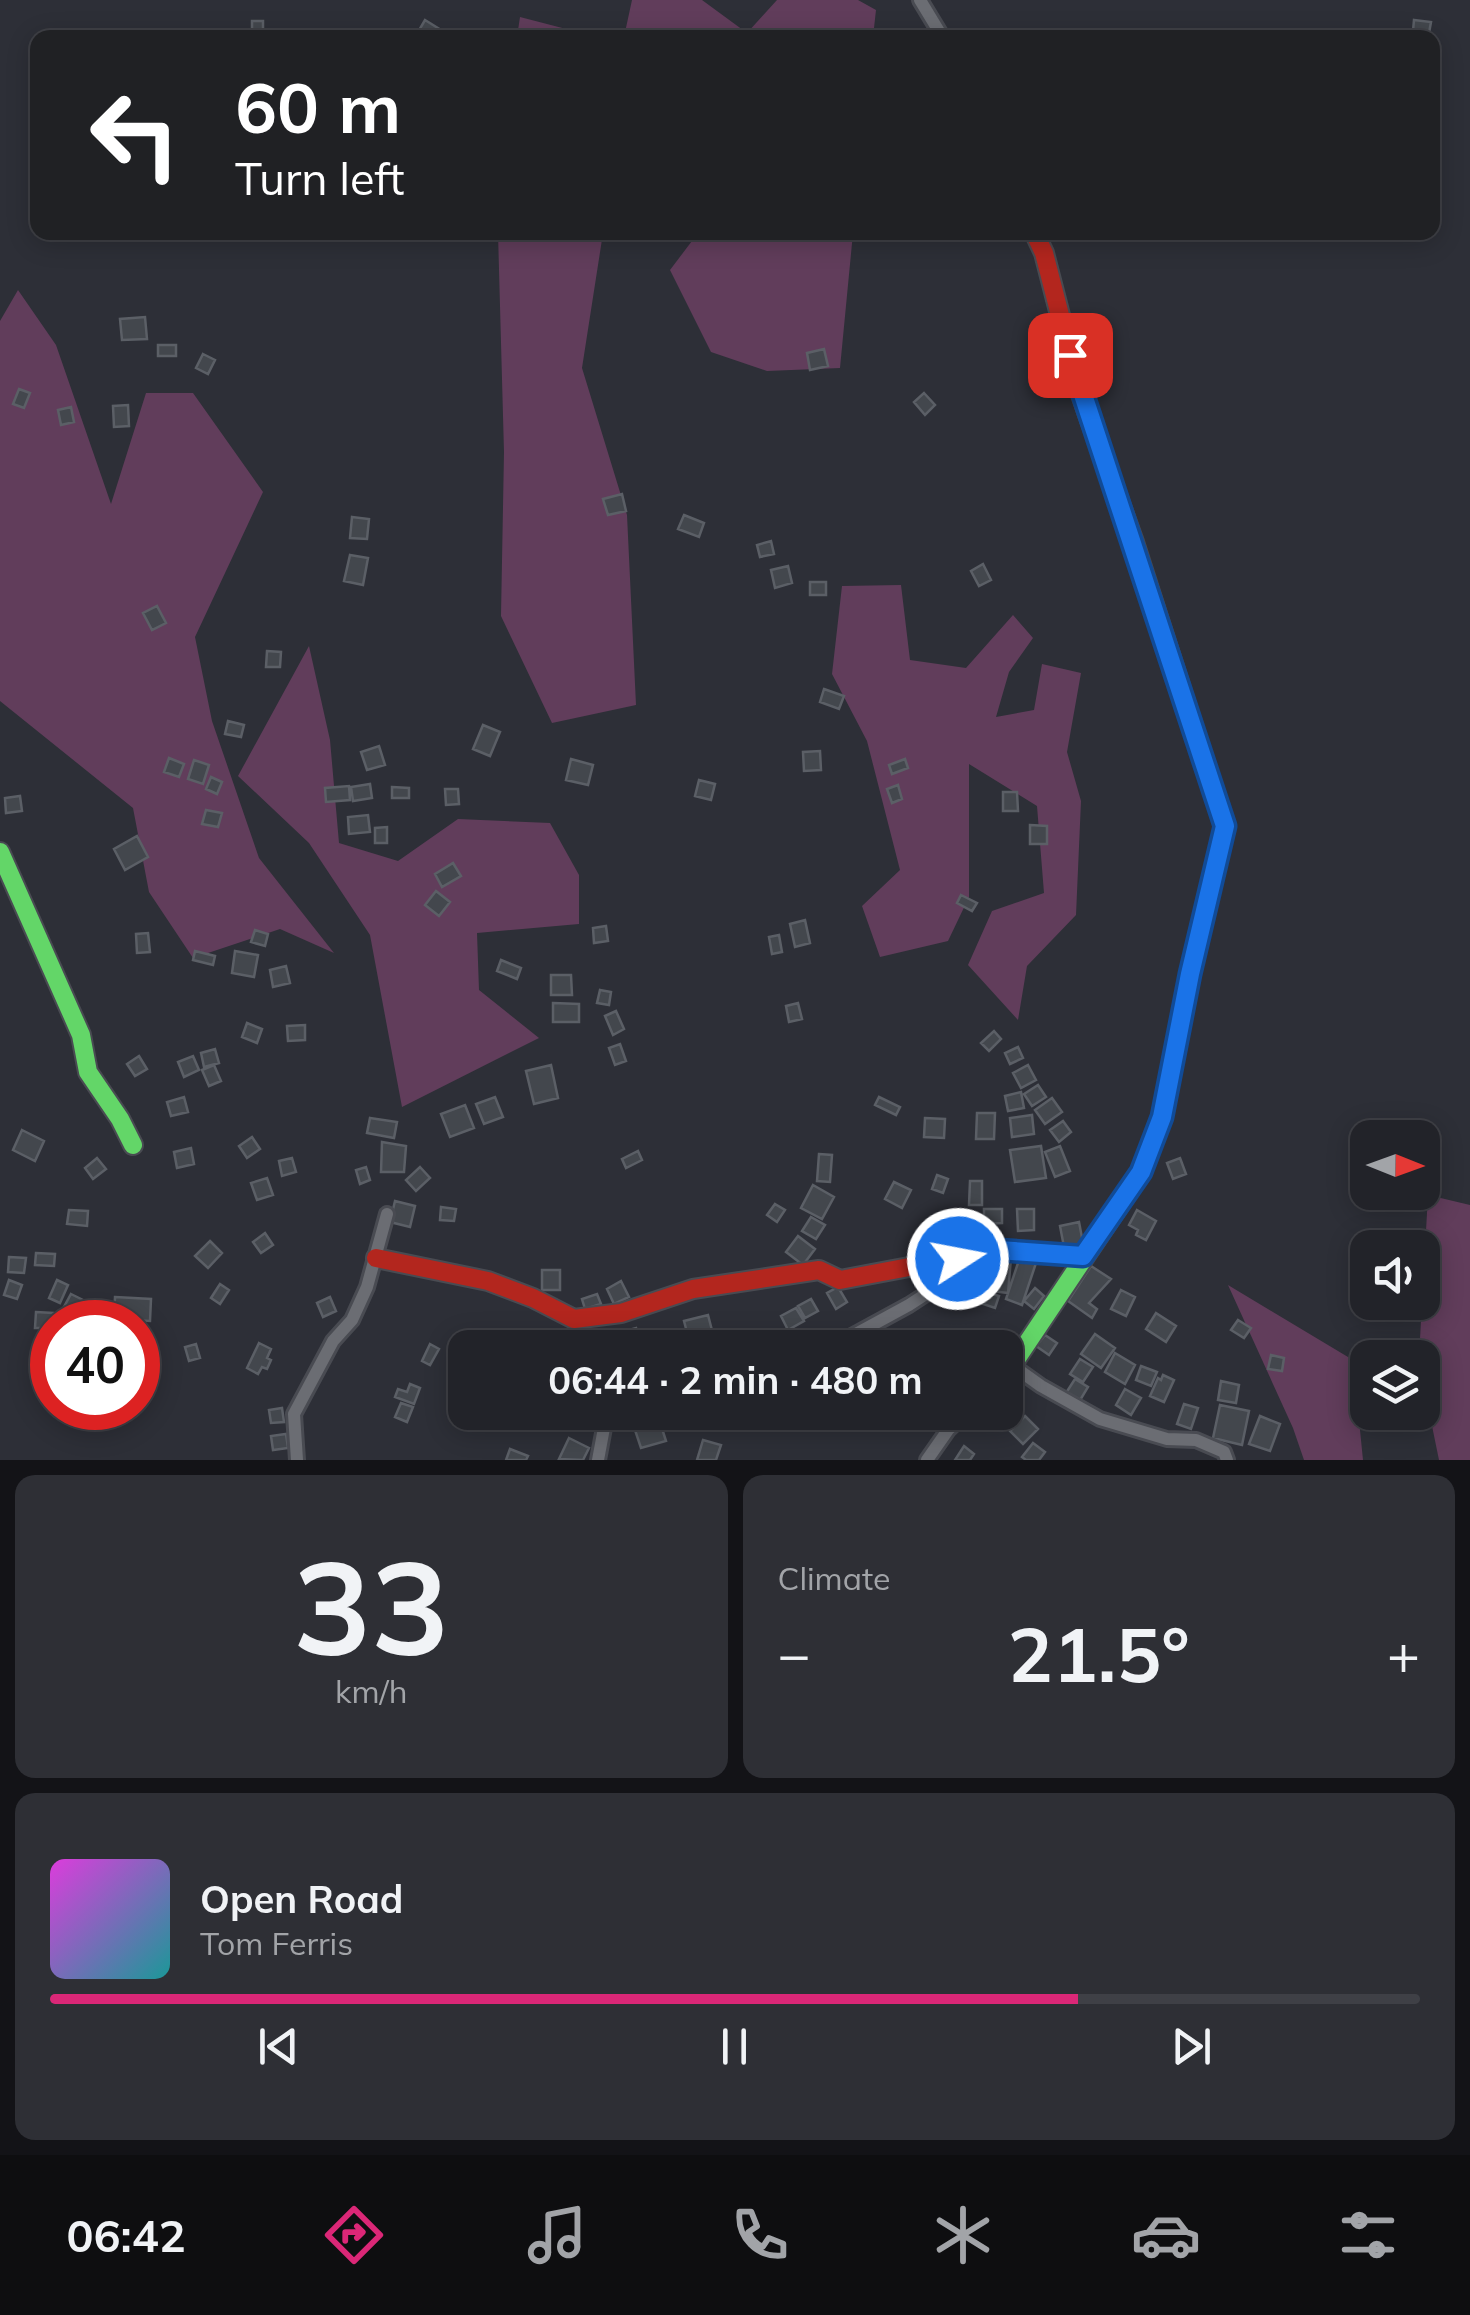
<!DOCTYPE html>
<html lang="en">
<head>
<meta charset="utf-8">
<style>
	body { margin:0; font-family:Mulish,sans-serif; background:#2e2f35; color:#f1f3f6; height:100vh; display:flex; flex-direction:column; font-size:38px; white-space:nowrap }
	* { box-sizing:border-box; margin:0 }
	p { font-size:32px; color:#a2a4a8 }
	.icon { flex:none; width:55px; height:55px; fill:none; stroke:currentColor; stroke-width:2; stroke-linecap:round; stroke-linejoin:round }
	.map { position:relative; height:1460px; overflow:hidden }
	.panel { display:flex; flex-direction:column; gap:15px; padding:15px; background:#131317; flex:1 }
	.panel>* { flex:none }
	.hud { position:absolute; left:30px; top:30px; width:1410px; height:210px; border-radius:20px; box-shadow:0 5px 25px #0003,0 0 0 2px #3f4046; background:#202124; color:#fff; overflow:hidden }
	.needle { width:65px; rotate:91deg }
	.tools { position:absolute; left:1350px; top:1120px; display:grid; gap:20px }
	.tools a { display:grid; place-items:center; width:90px; height:90px; border-radius:20px; background:#222329; box-shadow:0 5px 25px #0003,0 0 0 2px #3f4046; font-size:50px }
	.speed { position:absolute; left:30px; top:1300px; display:flex; gap:20px; font-size:50px; font-weight:700; text-align:center }
	.speed>* { display:grid; place-content:center; width:130px; height:130px; border-radius:50%; background:#222329; box-shadow:0 5px 25px #0003,0 0 0 2px #3f4046; line-height:1 }
	.speed .limit { border:15px solid #d22; background:#fff; color:#111 }
	.pin { position:absolute; display:grid; place-items:center; width:85px; height:85px; color:#fff; margin:-42px; border-radius:20px; box-shadow:0 5px 15px #0006 }
	.me { position:absolute; width:110px; margin:-55px; rotate:79deg; stroke-linejoin:round; filter:drop-shadow(0 0 8px #0008) }
	.turn { display:flex; align-items:center; gap:35px; height:210px; padding:0 40px; font-size:45px }
	.turn .icon { width:130px; height:130px; stroke-width:2.5 }
	.turn b { display:block; font-size:70px; line-height:85px }
	.big { font-size:75px; font-weight:700; line-height:1.1 }
	.panel .tile { flex:1; display:flex; flex-direction:column; justify-content:center; gap:15px; min-width:0; padding:0 35px; border-radius:20px; background:#2e2f35 }
	.panel .dial { align-items:center; gap:0 }
	.dial b { font-size:130px; line-height:1 }
	.song { display:flex; align-items:center; gap:30px }
	.cover { width:120px; height:120px; border-radius:15px; background:linear-gradient(135deg,hsl(300 70% 55%),hsl(180 70% 35%)) }
	.played { height:10px; border-radius:5px; background:linear-gradient(90deg,#db2777 75%,#3f4046 75%) }
	.keys { display:flex; justify-content:space-around; direction:ltr }
	.heat { display:flex; justify-content:space-between; align-items:center; font-size:55px; direction:ltr }
	.panel .tiles { flex:1; display:grid; gap:15px; grid-template-columns:1fr 1fr }
	.tile:last-child { grid-column:span 2 }
	.trip { position:absolute; left:448px; top:1330px; width:575px; height:100px; border-radius:20px; background:#222329; box-shadow:0 5px 25px #0003,0 0 0 2px #3f4046; font-weight:700; line-height:100px; text-align:center }
	.dock { display:flex; height:160px; justify-content:space-around; align-items:center; background:#0e0e10; color:#a2a4a8 }
	.dock .icon { width:70px; height:70px }
	.dock .active { color:#db2777 }
	.dock b { font-size:45px; color:#f1f3f6 }
	.map>svg:first-child { display:block }
</style>
</head>
<body>
<div class="map">
<svg width="1470" height="1460" viewBox="0 0 1470 1460">
	<rect width="100%" height="100%" fill="#2d2f37"/>
	<!-- green -->
	<path fill="#613d5b" d="M632 0H702L747 33 777 0H858L876 10 873 37H624Z
		M520 17 597 37H517Z
		M498 233H603L582 368 627 515 636 705 552 723 501 616 504 452Z
		M698 233H853L840 368 767 371 711 352 670 270Z
		M18 290 56 345 111 504 146 393H193L263 492 195 637 212 721 259 858 334 953 280 929 193 958 149 892 133 808 0 701V321Z
		M901 585 910 660 966 668 1013 615 1033 638 1009 672 996 717 1034 710 1042 664 1081 673 1067 752 1081 801 1076 915 1027 966 1018 1020 968 965 992 911 1044 893 1037 806 969 764V897L948 941 880 957 862 906 900 870 867 741 832 674 842 586Z
		M309 646 330 740 339 843 398 861 458 819 550 823 579 875V924L477 933 479 990 539 1038 402 1107 370 935 309 843 238 776Z
		M1428 1195 1470 1205V1460H1439L1423 1382 1422 1358 1419 1357Z
		M1228 1285 1353 1360 1363 1460H1304L1293 1428Z"/>
	<!-- building -->
	<path fill="#43474d" stroke="#5b5f66" stroke-width="2.5" d="M425 20 441 30 437 38 418 32Z
		M1414 20 1431 22 1429 33 1413 31Z
		M252 21H263V36H252Z
		M145 317 147 339 122 340 120 319Z
		M158 345H176V356H158Z
		M824 349 828 366 810 370 807 353Z
		M203 354 215 360 208 374 196 368Z
		M19 389 30 393 24 408 13 404Z
		M924 393 935 405 925 415 914 402Z
		M128 405 129 426 114 427 113 406Z
		M71 407 74 422 61 425 58 410Z
		M622 494 626 511 608 515 603 499Z
		M684 515 704 523 699 537 678 529Z
		M352 517 369 519 367 539 350 538Z
		M771 541 774 554 760 557 757 545Z
		M350 555 368 558 363 585 344 581Z
		M983 564 991 580 979 586 971 571Z
		M788 566 792 583 775 588 771 570Z
		M810 582H826V595H810Z
		M157 606 166 623 152 630 143 613Z
		M267 651 281 652 280 667H266Z
		M824 689 844 696 839 709 820 702Z
		M228 721 244 725 241 737 225 734Z
		M483 725 500 732 490 756 473 749Z
		M379 746 385 765 367 770 361 752Z
		M820 751 821 770 804 771 803 752Z
		M169 758 184 764 179 777 164 772Z
		M571 759 593 765 588 785 566 780Z
		M905 759 908 768 892 774 889 765Z
		M194 760 209 765 203 784 188 779Z
		M211 777 222 782 217 794 206 789Z
		M699 780 715 784 711 800 695 796Z
		M370 784 372 798 353 801 351 787Z
		M898 785 902 799 892 803 887 789Z
		M349 786 350 800 326 802 325 788Z
		M392 787 409 788V798H392Z
		M445 789H458L459 804 446 805Z
		M1003 792H1017L1018 811H1003Z
		M20 796 22 811 6 813 5 798Z
		M206 810 222 813 218 827 202 824Z
		M368 815 370 832 349 834 348 817Z
		M1030 825 1047 826V844H1030Z
		M387 827V843H375V828Z
		M137 836 148 857 125 870 114 849Z
		M453 863 461 876 442 887 435 874Z
		M436 891 450 902 439 916 425 905Z
		M961 895 977 903 972 911 957 903Z
		M805 920 810 943 795 947 790 924Z
		M606 926 608 941 594 943 593 928Z
		M255 930 268 934 265 946 251 942Z
		M148 933 150 952 137 953 136 934Z
		M779 935 782 952 772 954 769 937Z
		M195 951 215 956 213 965 193 960Z
		M235 951 258 955 254 977 232 973Z
		M501 960 521 968 517 979 497 971Z
		M286 966 290 983 273 987 270 970Z
		M551 975H571L572 995H551Z
		M600 990 611 992 609 1005 597 1003Z
		M553 1003 579 1004V1022H553Z
		M798 1003 802 1019 789 1022 786 1006Z
		M616 1011 624 1029 613 1035 605 1016Z
		M247 1023 262 1029 257 1043 242 1037Z
		M305 1025V1040L288 1041 287 1026Z
		M994 1031 1001 1039 989 1051 981 1043Z
		M620 1044 626 1061 615 1065 609 1048Z
		M1018 1047 1023 1058 1010 1064 1005 1053Z
		M215 1049 219 1063 204 1067 201 1053Z
		M139 1056 147 1069 135 1076 127 1064Z
		M193 1056 199 1070 184 1077 178 1062Z
		M214 1065 221 1081 209 1086 202 1070Z
		M551 1065 558 1098 534 1104 526 1071Z
		M1028 1065 1036 1080 1021 1088 1013 1073Z
		M1038 1085 1046 1097 1032 1106 1024 1094Z
		M1021 1092 1024 1108 1008 1111 1005 1096Z
		M184 1097 188 1112 171 1116 167 1102Z
		M495 1097 503 1117 484 1124 476 1104Z
		M879 1097 900 1107 896 1115 875 1105Z
		M1052 1098 1062 1112 1045 1124 1035 1110Z
		M465 1105 474 1128 450 1137 441 1114Z
		M977 1113H995L994 1139H976Z
		M1032 1115 1034 1134 1012 1137 1010 1118Z
		M370 1118 397 1122 394 1138 367 1133Z
		M925 1118 945 1119 944 1138 924 1137Z
		M1063 1121 1071 1132 1059 1142 1050 1130Z
		M22 1130 44 1141 35 1161 13 1150Z
		M252 1137 260 1149 247 1158 239 1146Z
		M382 1142 406 1146 404 1172H381Z
		M1041 1146 1046 1178 1015 1182 1010 1150Z
		M1060 1146 1070 1171 1055 1177 1045 1152Z
		M191 1148 194 1164 177 1168 174 1152Z
		M638 1151 642 1160 626 1168 622 1159Z
		M819 1154 832 1155 830 1182 817 1181Z
		M97 1158 106 1169 93 1179 85 1168Z
		M292 1158 296 1172 282 1176 279 1161Z
		M1180 1158 1186 1174 1173 1179 1167 1163Z
		M366 1167 370 1180 360 1184 356 1170Z
		M420 1167 430 1178 416 1191 406 1180Z
		M937 1175 948 1179 943 1193 932 1189Z
		M267 1178 273 1195 257 1200 251 1183Z
		M970 1181H982V1205H969Z
		M894 1182 911 1190 902 1208 885 1199Z
		M813 1185 834 1197 822 1219 801 1208Z
		M395 1201 415 1206 410 1227 390 1222Z
		M775 1204 785 1210 777 1222 767 1215Z
		M441 1207 456 1209 454 1221 440 1220Z
		M984 1209H1002V1223L984 1224Z
		M1017 1209H1034V1230L1018 1231Z
		M69 1210 88 1211 87 1226 67 1224Z
		M1137 1210 1156 1221 1146 1240 1136 1235 1138 1230 1129 1225Z
		M811 1217 825 1225 816 1239 802 1231Z
		M1079 1222 1083 1243 1064 1247 1060 1226Z
		M265 1233 273 1245 261 1253 253 1242Z
		M798 1236 815 1249 803 1265 786 1252Z
		M210 1241 222 1253 208 1268 195 1256Z
		M36 1253 55 1254 54 1266 35 1265Z
		M997 1256 1011 1258 1008 1293 992 1291Z
		M9 1257 26 1258 24 1273 8 1272Z
		M1020 1257 1036 1263 1022 1305 1006 1299Z
		M1091 1266 1111 1279 1089 1303 1097 1309 1092 1318 1068 1301Z
		M542 1270H560V1290H542Z
		M9 1280 22 1285 17 1299 4 1295Z
		M57 1280 68 1285 60 1303 49 1298Z
		M621 1281 629 1297 614 1304 607 1289Z
		M220 1284 229 1290 220 1304 211 1298Z
		M838 1287 847 1302 836 1309 827 1293Z
		M1035 1288 1044 1296 1034 1309 1024 1301Z
		M1121 1290 1135 1297 1126 1316 1111 1309Z
		M984 1291 999 1296 995 1308 980 1303Z
		M71 1294 89 1303 78 1322 59 1316Z
		M597 1294 601 1304 585 1309 582 1299Z
		M115 1297 151 1299 150 1321 114 1319Z
		M330 1297 336 1311 323 1317 317 1303Z
		M811 1299 818 1311 805 1318 798 1306Z
		M796 1308 804 1321 788 1330 781 1316Z
		M36 1312 53 1313 52 1328H35Z
		M1156 1313 1176 1326 1166 1342 1146 1329Z
		M708 1315 714 1338 690 1344 684 1321Z
		M1238 1320 1251 1328 1244 1338 1231 1330Z
		M636 1328 638 1340 620 1344 618 1333Z
		M571 1332H587V1346H571Z
		M744 1333 749 1347 735 1348 732 1337Z
		M1095 1334 1115 1348 1101 1368 1081 1354Z
		M676 1335 677 1348H659L658 1337Z
		M1045 1335 1057 1343 1049 1355 1036 1346Z
		M259 1343 271 1349 267 1358 271 1360 267 1369 262 1367 258 1374 247 1368Z
		M196 1344 200 1358 189 1361 185 1347Z
		M430 1344 439 1349 430 1365 422 1361Z
		M1115 1353 1135 1365 1125 1384 1105 1372Z
		M1271 1355 1284 1358 1282 1371 1268 1369Z
		M1080 1359 1093 1367 1083 1382 1070 1374Z
		M1141 1366 1157 1372 1151 1386 1136 1380Z
		M1163 1375 1174 1380 1164 1402 1150 1396 1158 1378 1161 1380Z
		M1075 1379 1088 1387 1079 1402 1066 1393Z
		M1221 1381 1239 1385 1236 1403 1218 1400Z
		M410 1384 420 1388 414 1404 395 1397 398 1389 407 1392Z
		M1125 1389 1141 1398 1131 1415 1116 1405Z
		M401 1403 413 1407 407 1422 395 1417Z
		M1184 1404 1198 1408 1191 1429 1177 1424Z
		M1220 1405 1249 1411 1242 1445 1213 1438Z
		M282 1408 284 1422 271 1423 269 1410Z
		M715 1412H731L726 1429 712 1425Z
		M658 1416 666 1441 641 1448 633 1424Z
		M1025 1416 1038 1429 1023 1444 1010 1431Z
		M1260 1416 1280 1424 1270 1451 1249 1444Z
		M286 1434 288 1448 273 1450 271 1436Z
		M569 1438 589 1448 583 1460 559 1459Z
		M703 1440 721 1445 716 1460H697Z
		M1033 1443 1045 1452 1039 1460H1026L1022 1457Z
		M964 1446 974 1454 970 1460H955Z
		M510 1449 528 1456 526 1460H506Z"/>
	<g fill="none" stroke-linecap="round" stroke-linejoin="round">
		<!-- street casing -->
		<g stroke="#494b52" stroke-width="18">
			<path id="street" d="M920 0 943 38
				M830 1348 909 1305 952 1277 958 1259
				M1013 1366 1041 1386 1100 1419 1167 1439 1196 1440 1224 1452 1227 1460
				M605 1424 637 1412
				M297 1460 294 1414 333 1341 352 1320 367 1287 387 1214
				M598 1460 607 1412
				M927 1460 948 1430 967 1412"/>
		</g>
		<!-- fast casing -->
		<g stroke="#494b52" stroke-width="22">
			<path id="fast" d="M0 852 81 1035 88 1072 120 1119 133 1145
				M1005 1376 1141 1173 1162 1117 1190 974 1225 826 1134 542 1090 420"/>
		</g>
		<!-- jam casing -->
		<g stroke="#494b52" stroke-width="22">
			<path id="jam" d="M1034 232 1044 253 1079 389 1090 420
				M376 1258 488 1281 533 1298 574 1319 621 1313 693 1289 819 1270 840 1280 999 1250 1083 1256"/>
		</g>
		<!-- street -->
		<use href="#street" stroke="#6b6d73" stroke-width="12"/>
		<!-- fast -->
		<use href="#fast" stroke="#63d668" stroke-width="18"/>
		<!-- jam -->
		<use href="#jam" stroke="#b3261e" stroke-width="18"/>
	</g>
	<g fill="none" stroke-linecap="round" stroke-linejoin="round">
		<!-- route casing -->
		<g stroke="#114b97" stroke-width="25">
			<path id="route" d="M958 1259 999 1250 1083 1256 1141 1172 1162 1117 1190 974 1225 826 1070 355"/>
		</g>
		<!-- route -->
		<use href="#route" stroke="#1a73e8" stroke-width="18"/>
	</g>
</svg>
<div class="tools">
<a><svg class="needle" viewBox="-14 -14 28 28"><path d="M0-13l5 13h-10z" fill="#e53935"/><path d="M0 13l5-13h-10z" fill="#a2a4a8"/></svg></a>
<a><svg class="icon" aria-label="sound" viewBox="0 0 24 24"><path d="M4 9h4l5-4v14l-5-4H4zM17 9q2 3 0 6"/></svg></a>
<a><svg class="icon" aria-label="layers" viewBox="0 0 24 24"><path d="M12 4l9 5-9 5-9-5zM3 14l9 5 9-5"/></svg></a>
</div>
<div class="speed"><div class="limit">40</div></div>
<div class="pin" style="left:1070px;top:355px;background:#d93025"><svg class="icon" aria-label="arrive" viewBox="0 0 24 24"><path d="M6 21V4h12l-3 4 3 4H6"/></svg></div>
<svg class="me" style="left:958px;top:1259px" viewBox="-20 -20 40 40"><circle r="17" fill="#1a73e8" stroke="#fff" stroke-width="3"/><path d="M0-11L8 9 0 5-8 9z" fill="#fff"/></svg>
<div class="trip">06:44 · 2 min · 480 m</div>
<div class="hud">
<div class="turn"><svg class="icon" aria-label="left" viewBox="0 0 24 24"><path d="M17 20v-9H6M10 6l-5 5 5 5"/></svg><div><b>60 m</b>Turn left</div></div>
</div>
</div>
<section class="panel">
<div class="tiles">
<div class="tile dial"><b>33</b><p>km/h</p></div>
<div class="tile"><p>Climate</p>
<div class="heat"><a>−</a><b class="big">21.5°</b><a>+</a></div>
</div>
<div class="tile">
<div class="song"><i class="cover"></i><div><b>Open Road</b><p>Tom Ferris</p></div></div>
<div class="played"></div>
<div class="keys"><svg class="icon" aria-label="previous" viewBox="0 0 24 24"><path d="M18 5L8 12l10 7zM5 5v14"/></svg><svg class="icon" aria-label="pause" viewBox="0 0 24 24"><path d="M8 5v14M16 5v14"/></svg><svg class="icon" aria-label="next" viewBox="0 0 24 24"><path d="M6 5l10 7-10 7zM19 5v14"/></svg></div>
</div>
</div>
</section>
<nav class="dock">
<b>06:42</b>
<svg class="icon active" aria-label="directions" viewBox="0 0 24 24"><path d="M12 3l9 9-9 9-9-9zM9 14v-3h6M13 9l2 2-2 2"/></svg>
<svg class="icon" aria-label="music" viewBox="0 0 24 24"><path d="M9 18V5l10-2v13"/><circle cx="6" cy="18" r="3"/><circle cx="16" cy="16" r="3"/></svg>
<svg class="icon" aria-label="phone" viewBox="0 0 24 24"><path d="M5 4h4l2 5-3 2q2 4 5 5l2-3 5 2v4C11 20 4 13 5 4z"/></svg>
<svg class="icon" aria-label="climate" viewBox="0 0 24 24"><path d="M12 3v18M4 7l16 10M4 17L20 7"/></svg>
<svg class="icon" aria-label="car" viewBox="0 0 24 24"><path d="M5 17H2v-5l4-1 3-4h7l3 4 3 1v5h-3M9 17h6M6 11h13"/><circle cx="7" cy="17" r="2"/><circle cx="17" cy="17" r="2"/></svg>
<svg class="icon" aria-label="filters" viewBox="0 0 24 24"><path d="M4 7h16M4 17h16"/><circle cx="9" cy="7" r="2"/><circle cx="15" cy="17" r="2"/></svg>
</nav>
</body>
</html>
